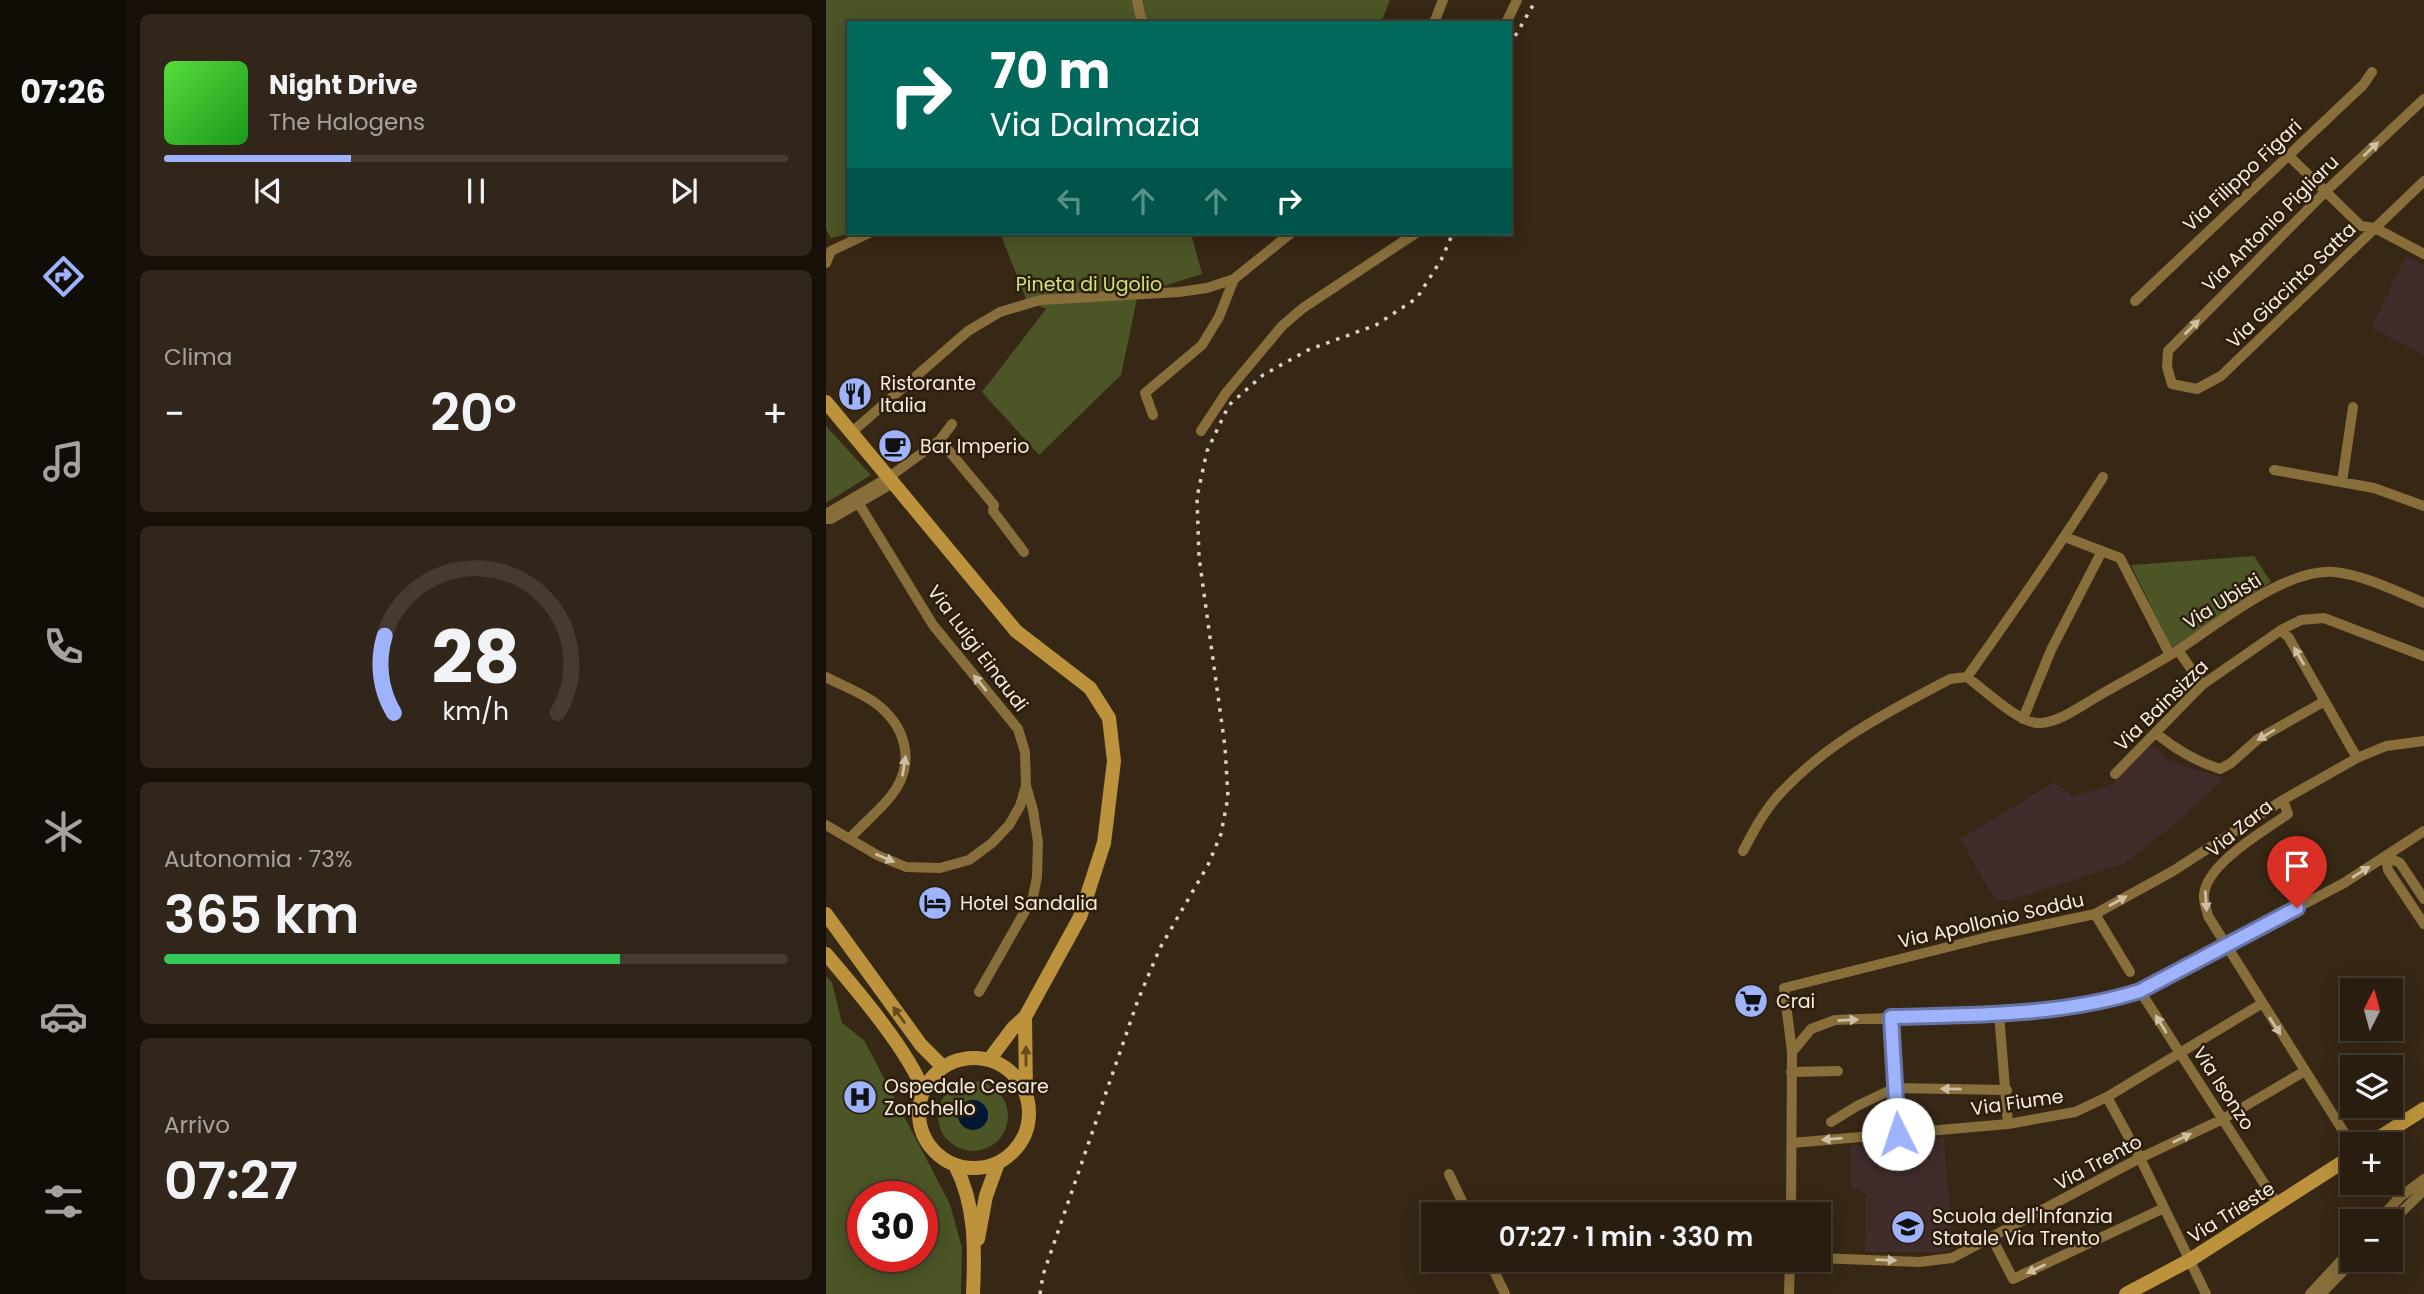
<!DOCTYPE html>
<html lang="it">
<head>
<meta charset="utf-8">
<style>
	body { margin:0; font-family:Poppins,sans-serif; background:#312619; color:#f1f3f6; height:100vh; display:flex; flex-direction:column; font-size:26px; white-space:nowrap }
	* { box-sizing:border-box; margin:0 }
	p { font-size:23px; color:#a5a29f }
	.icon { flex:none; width:38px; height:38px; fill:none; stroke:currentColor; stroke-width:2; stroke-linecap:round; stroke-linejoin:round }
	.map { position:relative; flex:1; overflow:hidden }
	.sheet { display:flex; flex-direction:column; gap:14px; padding:14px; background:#171009; width:700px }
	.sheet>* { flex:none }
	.guide { position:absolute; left:21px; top:21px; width:665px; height:214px; border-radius:0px; box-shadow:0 4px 18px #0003,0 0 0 2px #453b30; background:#00695c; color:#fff; overflow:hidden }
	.needle { width:46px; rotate:6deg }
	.fabs { position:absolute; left:1514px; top:978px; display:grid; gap:14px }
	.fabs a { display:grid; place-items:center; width:63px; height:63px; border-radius:0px; background:#291d10; box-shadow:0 4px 18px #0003,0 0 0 2px #453b30; font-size:35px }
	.speed { position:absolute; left:21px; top:1181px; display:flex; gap:14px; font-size:35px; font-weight:700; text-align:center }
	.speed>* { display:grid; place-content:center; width:91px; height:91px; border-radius:50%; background:#291d10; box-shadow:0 4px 18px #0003,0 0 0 2px #453b30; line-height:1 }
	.speed .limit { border:10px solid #d22; background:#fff; color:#111 }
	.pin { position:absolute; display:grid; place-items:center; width:60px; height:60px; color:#fff; margin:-72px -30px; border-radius:50% 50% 50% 0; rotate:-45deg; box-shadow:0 0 7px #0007 }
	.pin .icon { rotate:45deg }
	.me { position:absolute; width:77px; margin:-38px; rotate:356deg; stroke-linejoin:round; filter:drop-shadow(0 0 5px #0008) }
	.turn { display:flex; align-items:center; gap:24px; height:147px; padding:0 28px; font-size:32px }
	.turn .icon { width:91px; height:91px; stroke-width:2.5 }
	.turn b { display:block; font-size:49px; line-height:60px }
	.lanes { display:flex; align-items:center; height:66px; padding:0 28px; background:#0003; justify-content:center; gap:35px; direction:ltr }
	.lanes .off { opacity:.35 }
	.big { font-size:52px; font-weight:600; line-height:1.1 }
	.sheet .card { flex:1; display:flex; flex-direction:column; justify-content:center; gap:10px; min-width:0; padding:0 24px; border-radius:10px; background:#312619 }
	.sheet .dial { align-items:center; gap:0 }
	.dial svg { height:182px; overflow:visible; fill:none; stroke:#453b30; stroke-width:7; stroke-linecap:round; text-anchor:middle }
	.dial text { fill:#f1f3f6; stroke:none }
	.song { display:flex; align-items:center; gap:21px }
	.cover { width:84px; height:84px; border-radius:10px; background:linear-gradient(135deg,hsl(110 70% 55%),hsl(120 70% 35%)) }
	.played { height:7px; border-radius:4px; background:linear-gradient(90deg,#9fb3fd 30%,#453b30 30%) }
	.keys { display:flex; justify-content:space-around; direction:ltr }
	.heat { display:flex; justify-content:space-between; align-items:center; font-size:38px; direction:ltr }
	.charge { height:10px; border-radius:5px; background:linear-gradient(90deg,#34c759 73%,#453b30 0) }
	.trip { position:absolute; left:595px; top:1202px; width:410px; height:70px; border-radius:0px; background:#291d10; box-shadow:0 4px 18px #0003,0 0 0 2px #453b30; font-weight:600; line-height:70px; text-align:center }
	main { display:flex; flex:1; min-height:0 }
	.tab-bar { display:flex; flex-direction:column; width:126px; justify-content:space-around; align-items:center; background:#100c06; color:#a5a29f }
	.tab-bar .icon { width:49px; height:49px }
	.tab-bar .active { color:#9fb3fd }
	.tab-bar b { font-size:32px; color:#f1f3f6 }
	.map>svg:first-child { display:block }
</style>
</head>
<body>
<main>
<nav class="tab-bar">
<b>07:26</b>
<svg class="icon active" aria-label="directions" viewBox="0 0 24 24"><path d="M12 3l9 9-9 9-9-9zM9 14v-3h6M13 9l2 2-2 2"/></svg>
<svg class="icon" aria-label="music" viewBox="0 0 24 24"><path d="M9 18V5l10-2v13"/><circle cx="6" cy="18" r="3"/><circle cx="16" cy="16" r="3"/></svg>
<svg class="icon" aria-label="phone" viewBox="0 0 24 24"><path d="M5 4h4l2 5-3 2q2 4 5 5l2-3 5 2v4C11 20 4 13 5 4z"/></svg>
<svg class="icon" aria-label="climate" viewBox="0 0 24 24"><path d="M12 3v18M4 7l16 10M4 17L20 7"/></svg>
<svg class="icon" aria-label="car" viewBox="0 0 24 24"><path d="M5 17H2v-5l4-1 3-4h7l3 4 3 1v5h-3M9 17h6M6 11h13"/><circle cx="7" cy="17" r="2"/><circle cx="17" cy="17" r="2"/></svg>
<svg class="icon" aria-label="filters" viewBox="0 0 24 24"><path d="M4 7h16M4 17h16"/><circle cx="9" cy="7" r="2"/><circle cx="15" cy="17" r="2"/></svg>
</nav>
<section class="sheet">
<div class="card">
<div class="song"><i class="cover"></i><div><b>Night Drive</b><p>The Halogens</p></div></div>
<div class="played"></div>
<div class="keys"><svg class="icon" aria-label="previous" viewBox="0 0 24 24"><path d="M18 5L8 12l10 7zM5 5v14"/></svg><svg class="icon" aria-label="pause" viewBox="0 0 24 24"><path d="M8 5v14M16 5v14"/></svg><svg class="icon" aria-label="next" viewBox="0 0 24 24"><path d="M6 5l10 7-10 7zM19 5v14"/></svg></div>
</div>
<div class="card"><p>Clima</p>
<div class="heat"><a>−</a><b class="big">20°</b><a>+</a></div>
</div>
<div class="card dial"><svg viewBox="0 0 100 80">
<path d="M14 69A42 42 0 1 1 86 69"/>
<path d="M14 69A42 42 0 0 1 10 35" stroke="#9fb3fd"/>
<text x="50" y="56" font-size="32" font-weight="700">28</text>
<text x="50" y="72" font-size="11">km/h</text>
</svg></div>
<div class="card"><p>Autonomia · 73%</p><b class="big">365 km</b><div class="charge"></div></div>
<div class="card"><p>Arrivo</p><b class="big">07:27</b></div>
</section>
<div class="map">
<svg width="1598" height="1294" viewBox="0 0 1598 1294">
	<rect width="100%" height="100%" fill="#372715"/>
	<!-- education -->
	<path fill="#402c2a" d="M1580 256 1598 265V355L1545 328Z
		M1321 747 1330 748 1345 762 1399 778 1354 820 1299 863 1183 901 1171 900 1165 893 1134 839 1228 782 1247 796 1283 786Z
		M1118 1137 1127 1249 1118 1252H1039L1040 1194 1036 1193 1035 1189H1025V1146Z"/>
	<!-- green -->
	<path fill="#4b5526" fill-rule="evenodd" d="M0 0H564L555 23H23V233H25L5 238 0 229Z
		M174 233H365L376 274 312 294 295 375 213 455 156 392 220 309 201 301Z
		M0 426 45 475 0 503Z
		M1428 556 1445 582 1345 648 1305 565Z
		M0 976 6 982 16 1023 38 1040 124 1204 136 1248 135 1294H0ZM96 1197V1256H37V1197Z
		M112 1116a35 35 0 1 1 70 0a35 35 0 1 1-70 0Z"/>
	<!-- water -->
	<path fill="#021734" d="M132 1115a15 15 0 1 1 30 0a15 15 0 1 1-30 0Z"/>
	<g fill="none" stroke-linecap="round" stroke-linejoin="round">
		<!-- street -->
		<path stroke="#876e3b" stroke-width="10" d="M311 0 316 23
			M608 23 617 0
			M680 23 691 0
			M1598 99 1499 192 1342 351 1341 367 1346 384 1371 389 1395 376 1598 181
			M1462 155 1535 226 1549 228 1598 254
			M0 263 5 251 43 233
			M1309 301 1537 85 1546 72
			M327 415 319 393 376 345 393 317 408 279
			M375 431 400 393 456 326 477 308 590 233
			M26 432 142 331 174 312 214 300 353 292 381 288 408 279 465 233
			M114 440 168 505 167 511 198 552
			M1448 470 1548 488 1598 506
			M1516 482 1527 407
			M0 514 63 477 114 440 126 424
			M0 519H5L67 483
			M1239 537 1294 558 1344 655
			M1455 630 1463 638 1531 758
			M1352 650 1376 685
			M0 677C15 685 34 692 48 702 80 725 91 763 65 796 53 811 37 824 24 838
			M1141 677C1188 611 1234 545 1277 477
			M1197 719 1225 650 1276 551
			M1330 733C1350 750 1369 761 1394 769L1405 763 1432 739 1499 701
			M1289 774 1376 685 1455 630 1475 620 1498 618 1598 656
			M1457 800 1462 814C1438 831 1380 864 1378 895 1377 901 1381 910 1382 916L1526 1145
			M0 825 51 855 80 867 114 868 143 860 166 843 183 825 194 806 200 786 199 752 192 729 107 625 33 504
			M917 851C927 832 937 813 951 797 998 744 1063 711 1124 679L1141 677C1157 689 1192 722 1211 723 1232 724 1256 705 1274 695 1300 680 1327 666 1352 650 1392 624 1459 568 1508 572 1538 575 1570 591 1598 603
			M1560 856 1562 870 1598 924
			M1560 856 1574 863 1598 899
			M1269 914 1304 972
			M1314 991 1452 1205
			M153 992 207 897 211 877 212 842 207 810 200 786
			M1173 1014 1182 1124
			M1065 1017 1072 1134
			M966 1052 985 1029 1009 1020 1173 1014 1244 1005 1314 991 1518 883 1598 831
			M965 1072 1012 1071
			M1281 1097 1314 1158 1380 1294
			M1005 1122 1031 1106 1069 1088 1181 1090
			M966 1143 1182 1124 1249 1112 1281 1097 1435 1004
			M623 1174 642 1214
			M965 1214 966 1052 958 988 1166 936 1269 914 1347 871 1457 800 1531 758 1560 746 1598 741
			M1551 1222 1574 1197 1598 1179
			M1564 1223 1598 1190
			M1166 1238 1187 1279 1338 1208
			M992 1258 1093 1262 1126 1258 1314 1158 1397 1119 1479 1071
			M663 1260 679 1294
			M963 1294 964 1260
			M1484 1294 1526 1249
			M1495 1294 1528 1260"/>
		<!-- secondary -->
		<path stroke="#bc933c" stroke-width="14" d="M0 402 190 631 264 688 283 718 288 761 278 843 254 917 199 1017 187 1028 163 1060
			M0 914 95 1045 117 1067
			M0 954C28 987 84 1052 97 1091
			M199 1017 200 1093
			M93 1113a55 55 0 1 1 110 0a55 55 0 1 1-110 0Z
			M1543 1144 1598 1109
			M129 1165C150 1205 149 1249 147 1294
			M152 1239 160 1196 172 1163
			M1300 1294 1364 1260 1526 1156"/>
		<!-- rail -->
		<path stroke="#dcd1c5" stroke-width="3.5" stroke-dasharray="3.5 7" stroke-linecap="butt" d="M684 45 710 0
			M214 1294 217 1275 312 1000 334 948 382 865 395 834 402 797 399 747 373 557 371 497 381 451 403 405 437 375 482 350 550 325 591 298 615 260 627 233"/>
	</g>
	<!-- one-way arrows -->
	<defs><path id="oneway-solid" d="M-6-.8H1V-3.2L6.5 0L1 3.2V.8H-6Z" transform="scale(1.75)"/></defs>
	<g fill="#cfbfa6">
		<use href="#oneway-solid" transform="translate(1545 149) rotate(-43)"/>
		<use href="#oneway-solid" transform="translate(1366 327) rotate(-45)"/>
		<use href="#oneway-solid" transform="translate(1473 656) rotate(-120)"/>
		<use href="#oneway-solid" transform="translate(154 683) rotate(-129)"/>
		<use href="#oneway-solid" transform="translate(1440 735) rotate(149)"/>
		<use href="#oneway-solid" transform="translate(78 766) rotate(-81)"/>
		<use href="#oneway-solid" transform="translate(59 858) rotate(23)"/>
		<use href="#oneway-solid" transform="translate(1535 872) rotate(-32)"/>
		<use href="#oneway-solid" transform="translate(1292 901) rotate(-29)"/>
		<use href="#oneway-solid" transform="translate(1380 901) rotate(86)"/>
		<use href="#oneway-solid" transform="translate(1022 1020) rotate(-3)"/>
		<use href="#oneway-solid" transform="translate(1335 1024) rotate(-122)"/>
		<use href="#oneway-solid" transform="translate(1449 1026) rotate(57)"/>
		<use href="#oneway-solid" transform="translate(1125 1089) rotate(-179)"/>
		<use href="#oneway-solid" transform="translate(1356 1138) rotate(-26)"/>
		<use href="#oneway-solid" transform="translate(1006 1139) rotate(175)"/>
		<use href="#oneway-solid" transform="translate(1060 1260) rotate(2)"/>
		<use href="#oneway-solid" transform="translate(1210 1269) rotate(155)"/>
	</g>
	<g fill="#664c1f">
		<use href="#oneway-solid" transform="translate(73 1015) rotate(-126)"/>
		<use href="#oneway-solid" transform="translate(200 1056) rotate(-90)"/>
	</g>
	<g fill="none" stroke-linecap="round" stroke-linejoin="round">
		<!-- route casing -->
		<g stroke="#6774a4" stroke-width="18">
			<path id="route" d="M1072 1134 1065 1017C1147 1015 1234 1016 1314 991L1471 908"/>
		</g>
		<!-- route -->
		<use href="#route" stroke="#9fb3fd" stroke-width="12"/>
	</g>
	<!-- icons -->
	<defs>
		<g id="restaurant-disc" transform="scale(1.75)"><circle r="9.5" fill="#9fb3fd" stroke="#2d1d0b"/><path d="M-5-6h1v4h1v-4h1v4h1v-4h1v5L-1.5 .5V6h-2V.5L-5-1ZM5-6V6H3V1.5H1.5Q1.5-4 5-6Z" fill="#111"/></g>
		<g id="cafe-disc" transform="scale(1.75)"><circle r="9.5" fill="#9fb3fd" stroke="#2d1d0b"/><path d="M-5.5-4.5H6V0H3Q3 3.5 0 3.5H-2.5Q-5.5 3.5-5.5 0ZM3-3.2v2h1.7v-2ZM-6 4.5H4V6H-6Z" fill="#111"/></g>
		<g id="hotel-disc" transform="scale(1.75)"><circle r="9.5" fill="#9fb3fd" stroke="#2d1d0b"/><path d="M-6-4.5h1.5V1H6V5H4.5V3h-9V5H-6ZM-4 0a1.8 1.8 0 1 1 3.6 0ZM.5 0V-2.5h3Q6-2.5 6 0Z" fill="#111"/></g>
		<g id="supermarket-disc" transform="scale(1.75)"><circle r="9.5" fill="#9fb3fd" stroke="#2d1d0b"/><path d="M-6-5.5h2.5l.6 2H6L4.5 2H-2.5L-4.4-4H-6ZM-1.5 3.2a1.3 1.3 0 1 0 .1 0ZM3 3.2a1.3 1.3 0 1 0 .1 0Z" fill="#111"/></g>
		<g id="hospital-disc" transform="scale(1.75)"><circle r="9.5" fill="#9fb3fd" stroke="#2d1d0b"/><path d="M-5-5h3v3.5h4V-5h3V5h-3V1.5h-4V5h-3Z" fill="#111"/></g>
		<g id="school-disc" transform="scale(1.75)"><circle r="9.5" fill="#9fb3fd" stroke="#2d1d0b"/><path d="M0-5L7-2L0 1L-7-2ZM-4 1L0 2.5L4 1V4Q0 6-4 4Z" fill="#111"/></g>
	</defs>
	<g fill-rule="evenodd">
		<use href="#restaurant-disc" x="29" y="394"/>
		<use href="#cafe-disc" x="69" y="446"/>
		<use href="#hotel-disc" x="109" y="903"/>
		<use href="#supermarket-disc" x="925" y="1001"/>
		<use href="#hospital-disc" x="34" y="1097"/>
		<use href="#school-disc" x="1082" y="1227"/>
	</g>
	<g text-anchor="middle" stroke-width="5" stroke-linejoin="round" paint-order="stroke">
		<!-- street labels -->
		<g font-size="19" fill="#f6ebe0" stroke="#2d1d0b">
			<text transform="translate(1416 175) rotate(-43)" y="7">Via Filippo Figari</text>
			<text transform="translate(1444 223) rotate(-45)" y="7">Via Antonio Pigliaru</text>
			<text transform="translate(1465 285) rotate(-44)" y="7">Via Giacinto Satta</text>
			<text transform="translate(1396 601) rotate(-32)" y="7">Via Ubisti</text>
			<text transform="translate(152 648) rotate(53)" y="7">Via Luigi Einaudi</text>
			<text transform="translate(1335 705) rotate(-44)" y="7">Via Bainsizza</text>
			<text transform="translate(1413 828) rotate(-39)" y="7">Via Zara</text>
			<text transform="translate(1165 920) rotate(-13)" y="7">Via Apollonio Soddu</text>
			<text transform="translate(1398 1088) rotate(57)" y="7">Via Isonzo</text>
			<text transform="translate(1191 1102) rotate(-8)" y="7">Via Fiume</text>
			<text transform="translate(1272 1162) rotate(-28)" y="7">Via Trento</text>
			<text transform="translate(1405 1212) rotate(-32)" y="7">Via Trieste</text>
		</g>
		<!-- park labels -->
		<g font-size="19" fill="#cde577" stroke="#2d1d0b">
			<text x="263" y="291">Pineta di Ugolio</text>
		</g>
		<!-- poi labels -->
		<g font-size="19" fill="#f6ebe0" stroke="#2d1d0b" text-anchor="start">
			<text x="54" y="390">Ristorante<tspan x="54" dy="22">Italia</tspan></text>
			<text x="94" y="453">Bar Imperio</text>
			<text x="134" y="910">Hotel Sandalia</text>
			<text x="950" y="1008">Crai</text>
			<text x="58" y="1093">Ospedale Cesare<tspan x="58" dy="22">Zonchello</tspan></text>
			<text x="1106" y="1223">Scuola dell'Infanzia<tspan x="1106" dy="22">Statale Via Trento</tspan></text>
		</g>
	</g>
</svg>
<div class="fabs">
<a><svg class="needle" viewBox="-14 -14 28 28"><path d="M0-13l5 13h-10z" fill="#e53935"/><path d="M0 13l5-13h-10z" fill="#a5a29f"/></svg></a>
<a><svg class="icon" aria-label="layers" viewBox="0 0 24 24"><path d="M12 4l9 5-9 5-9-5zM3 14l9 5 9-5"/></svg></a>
<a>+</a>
<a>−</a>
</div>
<div class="speed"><div class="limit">30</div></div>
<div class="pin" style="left:1471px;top:908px;background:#d93025"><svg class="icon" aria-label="arrive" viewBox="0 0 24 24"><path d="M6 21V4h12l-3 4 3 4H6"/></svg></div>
<svg class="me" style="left:1072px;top:1134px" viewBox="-20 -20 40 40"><circle r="19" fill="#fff"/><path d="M0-13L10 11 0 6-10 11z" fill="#9fb3fd"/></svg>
<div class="trip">07:27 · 1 min · 330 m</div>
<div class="guide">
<div class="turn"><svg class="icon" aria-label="right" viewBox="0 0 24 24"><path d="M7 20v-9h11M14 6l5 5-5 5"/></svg><div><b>70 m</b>Via Dalmazia</div></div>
<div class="lanes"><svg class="icon off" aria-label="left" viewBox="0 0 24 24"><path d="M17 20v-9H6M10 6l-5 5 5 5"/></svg><svg class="icon off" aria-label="ahead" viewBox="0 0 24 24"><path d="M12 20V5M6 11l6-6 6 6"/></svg><svg class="icon off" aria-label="ahead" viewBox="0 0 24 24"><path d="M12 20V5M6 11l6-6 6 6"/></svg><svg class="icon" aria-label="right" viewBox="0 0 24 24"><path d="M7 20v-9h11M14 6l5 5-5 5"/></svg></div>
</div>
</div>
</main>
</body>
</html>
